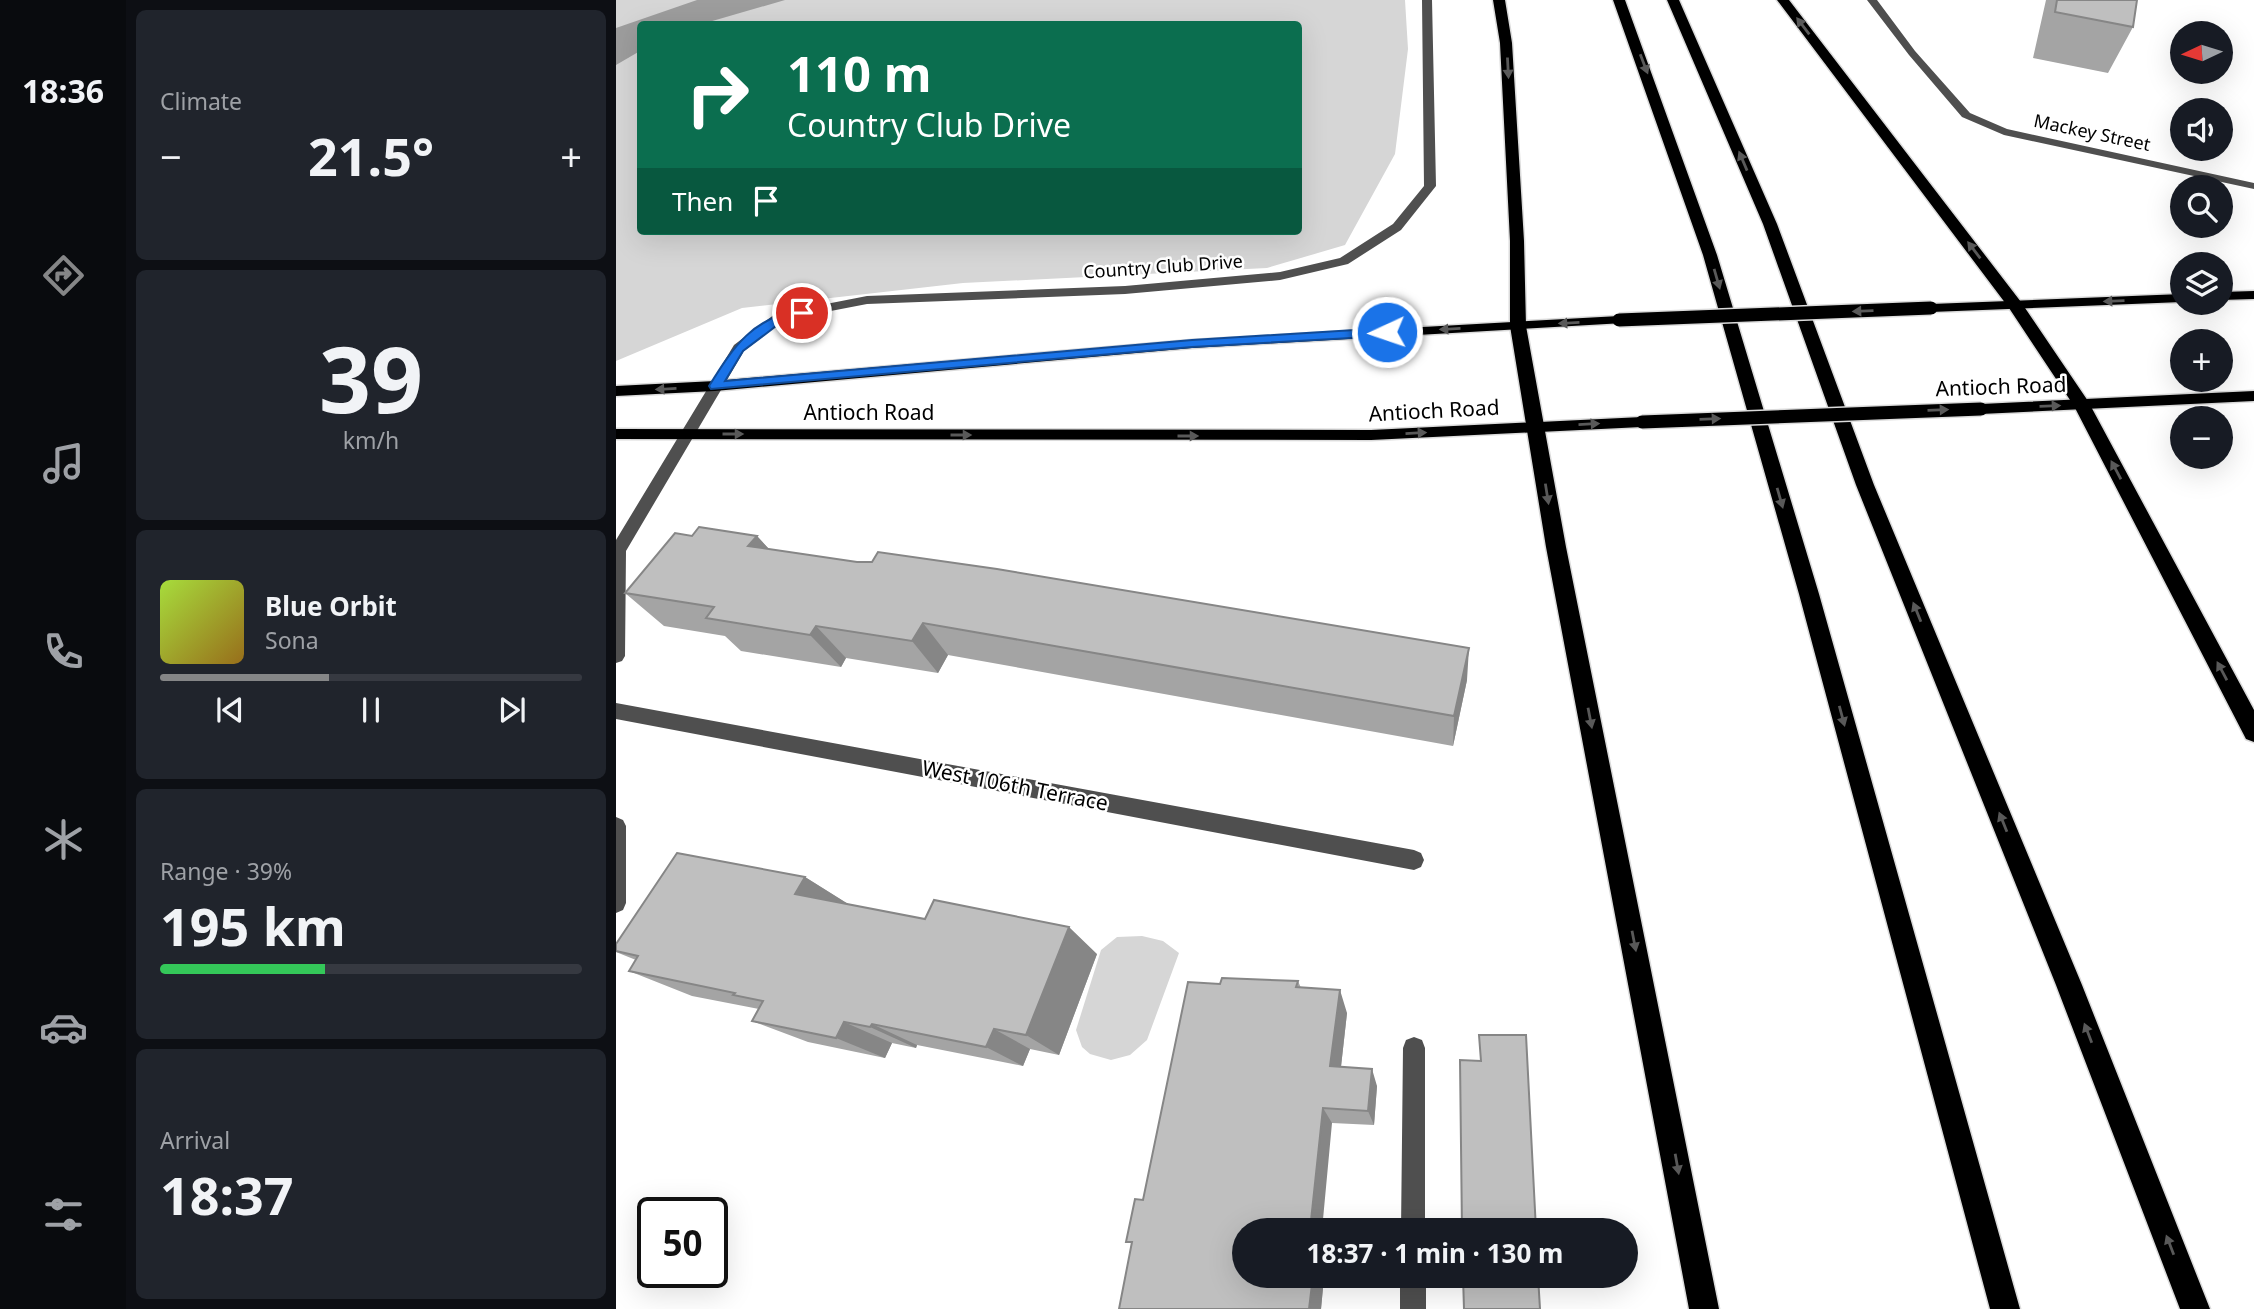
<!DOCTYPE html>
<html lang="en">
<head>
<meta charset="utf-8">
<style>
	body { margin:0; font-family:"Noto Sans",sans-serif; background:#20242c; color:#f1f3f6; height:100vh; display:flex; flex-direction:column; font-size:26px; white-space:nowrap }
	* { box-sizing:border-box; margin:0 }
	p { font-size:23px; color:#9ea1a6 }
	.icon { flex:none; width:38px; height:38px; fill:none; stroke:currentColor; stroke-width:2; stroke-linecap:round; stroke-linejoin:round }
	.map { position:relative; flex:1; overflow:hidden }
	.details { display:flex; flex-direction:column; gap:10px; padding:10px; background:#0d0f14; width:490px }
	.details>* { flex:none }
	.guide { position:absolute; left:21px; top:21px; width:665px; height:214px; border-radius:7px; box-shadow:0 7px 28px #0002; background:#0b6e4f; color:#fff; overflow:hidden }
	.needle { width:46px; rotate:266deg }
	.fabs { position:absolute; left:1554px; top:21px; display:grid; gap:14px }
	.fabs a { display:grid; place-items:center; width:63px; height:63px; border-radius:50%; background:#171b24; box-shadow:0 7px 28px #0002; font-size:35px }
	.speed { position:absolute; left:21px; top:1197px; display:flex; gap:14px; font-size:35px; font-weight:700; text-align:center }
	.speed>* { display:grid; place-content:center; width:91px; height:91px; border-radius:50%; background:#171b24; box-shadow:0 7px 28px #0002; line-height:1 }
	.speed .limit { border:4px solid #111; border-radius:10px; background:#fff; color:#111 }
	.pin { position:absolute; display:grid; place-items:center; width:60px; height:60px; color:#fff; margin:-30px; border:4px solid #fff; border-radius:50%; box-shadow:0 2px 7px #0007 }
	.me { position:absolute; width:77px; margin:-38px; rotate:267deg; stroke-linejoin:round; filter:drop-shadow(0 0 5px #0008) }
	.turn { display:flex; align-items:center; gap:24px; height:147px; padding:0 35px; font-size:32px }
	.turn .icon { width:91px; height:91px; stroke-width:2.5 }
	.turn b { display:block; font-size:49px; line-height:60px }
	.then { display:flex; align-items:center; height:66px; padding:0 35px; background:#0003; gap:14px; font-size:26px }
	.big { font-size:52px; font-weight:700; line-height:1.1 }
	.details .card { flex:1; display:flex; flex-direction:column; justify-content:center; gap:10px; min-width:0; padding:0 24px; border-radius:10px; background:#20242c }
	.details .dial { align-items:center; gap:0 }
	.dial b { font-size:91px; line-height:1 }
	.song { display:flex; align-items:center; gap:21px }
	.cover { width:84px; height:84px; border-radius:10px; background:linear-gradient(135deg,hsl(80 70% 55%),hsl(40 70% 35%)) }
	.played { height:7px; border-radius:4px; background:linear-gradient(90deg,#858687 40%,#363941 40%) }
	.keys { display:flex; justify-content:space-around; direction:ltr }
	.heat { display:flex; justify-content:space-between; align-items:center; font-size:38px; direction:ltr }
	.charge { height:10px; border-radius:5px; background:linear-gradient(90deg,#34c759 39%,#363941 0) }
	.trip { position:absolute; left:616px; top:1218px; width:406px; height:70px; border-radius:35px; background:#171b24; box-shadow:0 7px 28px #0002; font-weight:700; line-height:70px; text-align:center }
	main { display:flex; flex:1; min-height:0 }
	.dock { display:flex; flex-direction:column; width:126px; justify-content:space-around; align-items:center; background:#090b0e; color:#9ea1a6 }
	.dock .icon { width:49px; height:49px }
	.dock .on { color:#858687 }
	.dock b { font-size:32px; color:#f1f3f6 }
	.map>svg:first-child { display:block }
</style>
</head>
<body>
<main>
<nav class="dock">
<b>18:36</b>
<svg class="icon on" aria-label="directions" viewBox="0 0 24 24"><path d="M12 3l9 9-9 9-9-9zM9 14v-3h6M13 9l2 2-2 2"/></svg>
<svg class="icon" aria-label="music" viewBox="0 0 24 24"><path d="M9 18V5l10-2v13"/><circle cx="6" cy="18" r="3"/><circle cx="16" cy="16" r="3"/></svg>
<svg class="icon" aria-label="phone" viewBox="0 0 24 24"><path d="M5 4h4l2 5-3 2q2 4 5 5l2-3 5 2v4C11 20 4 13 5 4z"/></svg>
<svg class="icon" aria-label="climate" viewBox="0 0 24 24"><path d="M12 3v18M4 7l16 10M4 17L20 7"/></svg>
<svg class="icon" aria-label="car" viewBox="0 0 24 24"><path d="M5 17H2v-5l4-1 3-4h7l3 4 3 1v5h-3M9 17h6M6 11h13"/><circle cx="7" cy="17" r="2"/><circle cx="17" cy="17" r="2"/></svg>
<svg class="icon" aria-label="filters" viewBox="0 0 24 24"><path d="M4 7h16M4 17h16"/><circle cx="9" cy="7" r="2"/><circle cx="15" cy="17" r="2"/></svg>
</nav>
<section class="details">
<div class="card"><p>Climate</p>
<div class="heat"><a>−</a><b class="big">21.5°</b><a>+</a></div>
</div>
<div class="card dial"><b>39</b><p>km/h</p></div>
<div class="card">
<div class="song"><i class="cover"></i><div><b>Blue Orbit</b><p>Sona</p></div></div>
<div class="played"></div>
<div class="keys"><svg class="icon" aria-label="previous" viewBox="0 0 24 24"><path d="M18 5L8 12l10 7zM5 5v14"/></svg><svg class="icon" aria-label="pause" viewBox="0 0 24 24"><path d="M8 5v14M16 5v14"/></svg><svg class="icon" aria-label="next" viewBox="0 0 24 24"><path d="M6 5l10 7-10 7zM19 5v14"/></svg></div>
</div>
<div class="card"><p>Range · 39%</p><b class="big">195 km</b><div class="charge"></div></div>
<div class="card"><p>Arrival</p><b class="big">18:37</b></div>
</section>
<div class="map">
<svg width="1638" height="1309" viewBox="0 0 1638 1309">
	<rect width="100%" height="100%" fill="#fff"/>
	<!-- green -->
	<path fill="#d6d6d6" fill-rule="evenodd" d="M0 0H789L792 49 779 154 729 245 651 268 347 283 126 308 0 361ZM24 24H682V231H24Z
		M526 936 547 941 563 953 531 1040 514 1055 495 1060 474 1054 466 1047 460 1030 485 950 501 937Z"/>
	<!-- water -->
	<path fill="#9d9d9d" d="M81 0H169L86 24H24V51L0 65V28Z"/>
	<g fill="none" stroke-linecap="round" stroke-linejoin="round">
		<!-- major casing -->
		<g stroke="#dbdbdb" stroke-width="3">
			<path id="major" d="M1638 291V299L1605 300V292Z
				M1566 294V302L1315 312 1308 308 1315 304Z
				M1003 316 1010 320 1008 323 576 348 99 391 0 396V386L99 381 576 340Z
				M1638 391V401L1365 414 1358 409 1365 404Z
				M1026 417 1033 422 1026 427 755 440 0 439V429L755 430Z"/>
		</g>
		<!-- highway casing -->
		<g stroke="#dbdbdb" stroke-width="3">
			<path id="highway" d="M877 0H889L896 43 908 241 910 326 950 547 1103 1309H1073L930 547 894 326V241L884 43Z
				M997 0H1009L1101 255 1203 594 1404 1309H1374L1183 594 1087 255Z
				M1051 0H1063L1161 224 1258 485 1466 985 1594 1309H1564L1440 985 1240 485 1147 224Z
				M1161 0H1173L1405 302 1472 401 1638 710V742L1630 739 1458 406 1393 308Z"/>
		</g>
		<!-- minor -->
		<path fill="#4f4f4f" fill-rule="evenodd" d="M806 0H816L820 186 785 230 732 264 664 280 509 294 251 304 168 320 128 351 10 551 9 656 6 661 0 663V540L118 345 159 314 251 296 509 286 664 272 724 258 777 224 808 186Z
			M1251 0H1261L1299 51 1354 113 1391 129 1638 183V189L1388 135 1346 117 1293 55Z
			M0 703 798 850 805 853 808 860 805 867 798 870 0 719Z
			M0 817 7 820 10 826V903L7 910 0 913Z
			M798 1037 806 1040 809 1048V1230H785L787 1048 790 1040Z
			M784 1276H810V1309H784Z"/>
		<!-- major -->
		<use href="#major" fill="#000" fill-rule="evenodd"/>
		<!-- highway -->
		<use href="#highway" fill="#000" fill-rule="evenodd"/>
		<!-- major-bridge casing -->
		<g stroke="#dbdbdb" stroke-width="16" stroke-linecap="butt">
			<path id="major-bridge" d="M1003 320 1315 308
				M1026 422 1365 409"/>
		</g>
		<!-- major-bridge -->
		<use href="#major-bridge" stroke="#000" stroke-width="13"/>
	</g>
	<!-- wall -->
	<path fill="#a4a4a4" d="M1430 0H1521L1517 27 1492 73 1417 58Z
		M76 536H141L153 549 851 680 837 746 332 655 322 673 230 658 225 667 125 651 109 636 48 626 9 593Z
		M189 877 232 904 481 954 443 1055 414 1049 407 1066 301 1045 300 1048 276 1043 269 1058 192 1042 136 1021 143 1009 76 996 13 971 20 960 0 952V944Z
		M682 981 685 988 731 1013 725 1067 761 1086 758 1125 716 1123 628 1230 744 1276V1279L708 1277 705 1309H503L527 1200 604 984Z"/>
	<!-- shaded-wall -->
	<path fill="#868686" d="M141 536 172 570 132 546Z
		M307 623 332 655 322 673 296 641Z
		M200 626 230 658 225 667 194 635Z
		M853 648 851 680 837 746 838 716Z
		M189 877 237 907 179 894Z
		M453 927 481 954 443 1055 410 1035Z
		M724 990 731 1013 723 1084 714 1066Z
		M228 1022 276 1043 269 1058 220 1038Z
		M256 1024 301 1045 300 1048 254 1027Z
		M378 1029 414 1049 407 1066 370 1047Z
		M756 1069 761 1086 758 1125 752 1111Z
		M707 1108 716 1123 706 1230H694Z
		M697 1276 708 1277 705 1309H693Z
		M737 1276H744V1279H736Z"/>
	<!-- building -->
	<path fill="#bfbfbf" stroke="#868686" stroke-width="2" d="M1441 0H1521L1517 27 1439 12Z
		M83 527 141 536 132 546 241 562H256L262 552 381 569 853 648 838 716 307 623 296 641 200 626 194 635 90 618 98 607 9 593 59 533 76 536Z
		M61 853 189 877 179 894 309 919 318 900 453 927 410 1035 378 1029 370 1047 256 1024 254 1027 228 1022 220 1038 136 1021 147 1001 117 995 119 993 13 971 22 956 0 951V944Z
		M606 978 682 981 680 987 724 990 714 1066 756 1069 752 1111 707 1108 694 1230H628V1276H737L736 1279 697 1276 693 1309H503L516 1242H510L519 1199 527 1200 572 982 604 984Z
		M863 1035H910L920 1230H846L844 1060 865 1061Z
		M847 1276H922L924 1309H848Z"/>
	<!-- one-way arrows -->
	<defs><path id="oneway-solid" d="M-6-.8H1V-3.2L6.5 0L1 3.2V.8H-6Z" transform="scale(1.75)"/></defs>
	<g fill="#595959">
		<use href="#oneway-solid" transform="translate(1187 26) rotate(-127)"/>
		<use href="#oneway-solid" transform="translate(1028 64) rotate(69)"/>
		<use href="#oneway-solid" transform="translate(892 68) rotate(87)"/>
		<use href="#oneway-solid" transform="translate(1127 161) rotate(-113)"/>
		<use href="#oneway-solid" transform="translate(1358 250) rotate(-127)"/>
		<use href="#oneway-solid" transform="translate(1101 279) rotate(74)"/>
		<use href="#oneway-solid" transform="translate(1498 301) rotate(178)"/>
		<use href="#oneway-solid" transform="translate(1247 311) rotate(178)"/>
		<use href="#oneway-solid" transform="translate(953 323) rotate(177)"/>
		<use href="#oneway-solid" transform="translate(834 329) rotate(177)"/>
		<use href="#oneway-solid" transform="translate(50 389) rotate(177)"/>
		<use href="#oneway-solid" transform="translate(1434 406) rotate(-2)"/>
		<use href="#oneway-solid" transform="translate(1322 410) rotate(-2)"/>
		<use href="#oneway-solid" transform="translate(1094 419) rotate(-2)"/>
		<use href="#oneway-solid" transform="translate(973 424) rotate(-3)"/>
		<use href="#oneway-solid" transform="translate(800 433) rotate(-3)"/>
		<use href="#oneway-solid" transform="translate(117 434)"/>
		<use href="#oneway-solid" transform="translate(345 435)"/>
		<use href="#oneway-solid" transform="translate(572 436)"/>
		<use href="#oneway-solid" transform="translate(1500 470) rotate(-118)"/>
		<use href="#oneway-solid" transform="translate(931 494) rotate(81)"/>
		<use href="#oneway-solid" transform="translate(1164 498) rotate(74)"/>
		<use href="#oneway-solid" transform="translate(1301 612) rotate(-112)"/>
		<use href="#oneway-solid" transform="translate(1606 671) rotate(-118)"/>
		<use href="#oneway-solid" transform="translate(1226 716) rotate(75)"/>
		<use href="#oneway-solid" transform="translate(974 718) rotate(79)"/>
		<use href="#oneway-solid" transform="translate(1387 822) rotate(-112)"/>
		<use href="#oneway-solid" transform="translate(1018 941) rotate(79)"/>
		<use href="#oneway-solid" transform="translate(1472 1033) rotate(-111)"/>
		<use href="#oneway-solid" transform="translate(1061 1164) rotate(80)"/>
		<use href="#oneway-solid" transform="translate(1554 1245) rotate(-111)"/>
	</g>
	<!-- route -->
	<path fill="#1a73e8" stroke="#114b97" stroke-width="2" d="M186 309 192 313 190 315 168 320 127 351 109 381 576 340 771 328 777 332 771 336 576 347 95 389 93 386C118 346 136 318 186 309Z"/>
	<g text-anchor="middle" stroke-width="5" stroke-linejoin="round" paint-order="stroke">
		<!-- far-street labels -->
		<g font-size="18" fill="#000" stroke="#fff">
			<text transform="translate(1476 133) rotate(12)" y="6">Mackey Street</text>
			<text transform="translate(547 267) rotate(-4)" y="6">Country Club Drive</text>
		</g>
		<!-- street labels -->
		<g font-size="21" fill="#000" stroke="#fff">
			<text transform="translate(1385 387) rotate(-2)" y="7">Antioch Road</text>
			<text transform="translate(818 411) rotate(-3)" y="7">Antioch Road</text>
			<text x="253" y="420">Antioch Road</text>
			<text transform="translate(399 786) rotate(11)" y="7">West 106th Terrace</text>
		</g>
	</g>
</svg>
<div class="fabs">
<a><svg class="needle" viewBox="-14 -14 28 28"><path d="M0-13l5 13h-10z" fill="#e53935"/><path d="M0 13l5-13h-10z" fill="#9ea1a6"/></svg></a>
<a><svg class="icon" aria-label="sound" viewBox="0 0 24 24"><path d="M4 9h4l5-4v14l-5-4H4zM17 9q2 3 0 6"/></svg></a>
<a><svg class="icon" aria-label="search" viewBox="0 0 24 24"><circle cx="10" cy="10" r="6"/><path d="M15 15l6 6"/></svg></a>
<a><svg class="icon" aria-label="layers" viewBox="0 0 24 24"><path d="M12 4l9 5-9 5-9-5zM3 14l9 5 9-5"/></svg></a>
<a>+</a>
<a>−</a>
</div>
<div class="speed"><div class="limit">50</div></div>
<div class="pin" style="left:186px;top:313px;background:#d93025"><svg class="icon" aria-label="arrive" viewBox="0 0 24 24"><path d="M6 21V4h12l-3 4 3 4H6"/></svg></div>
<svg class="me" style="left:771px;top:332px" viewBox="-20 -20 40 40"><circle r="17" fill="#1a73e8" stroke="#fff" stroke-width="3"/><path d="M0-11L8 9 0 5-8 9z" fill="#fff"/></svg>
<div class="trip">18:37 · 1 min · 130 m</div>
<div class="guide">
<div class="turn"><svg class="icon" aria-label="right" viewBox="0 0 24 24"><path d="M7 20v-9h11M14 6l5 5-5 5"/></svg><div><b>110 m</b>Country Club Drive</div></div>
<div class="then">Then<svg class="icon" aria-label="arrive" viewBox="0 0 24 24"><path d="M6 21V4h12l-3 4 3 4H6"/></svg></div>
</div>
</div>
</main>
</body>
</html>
